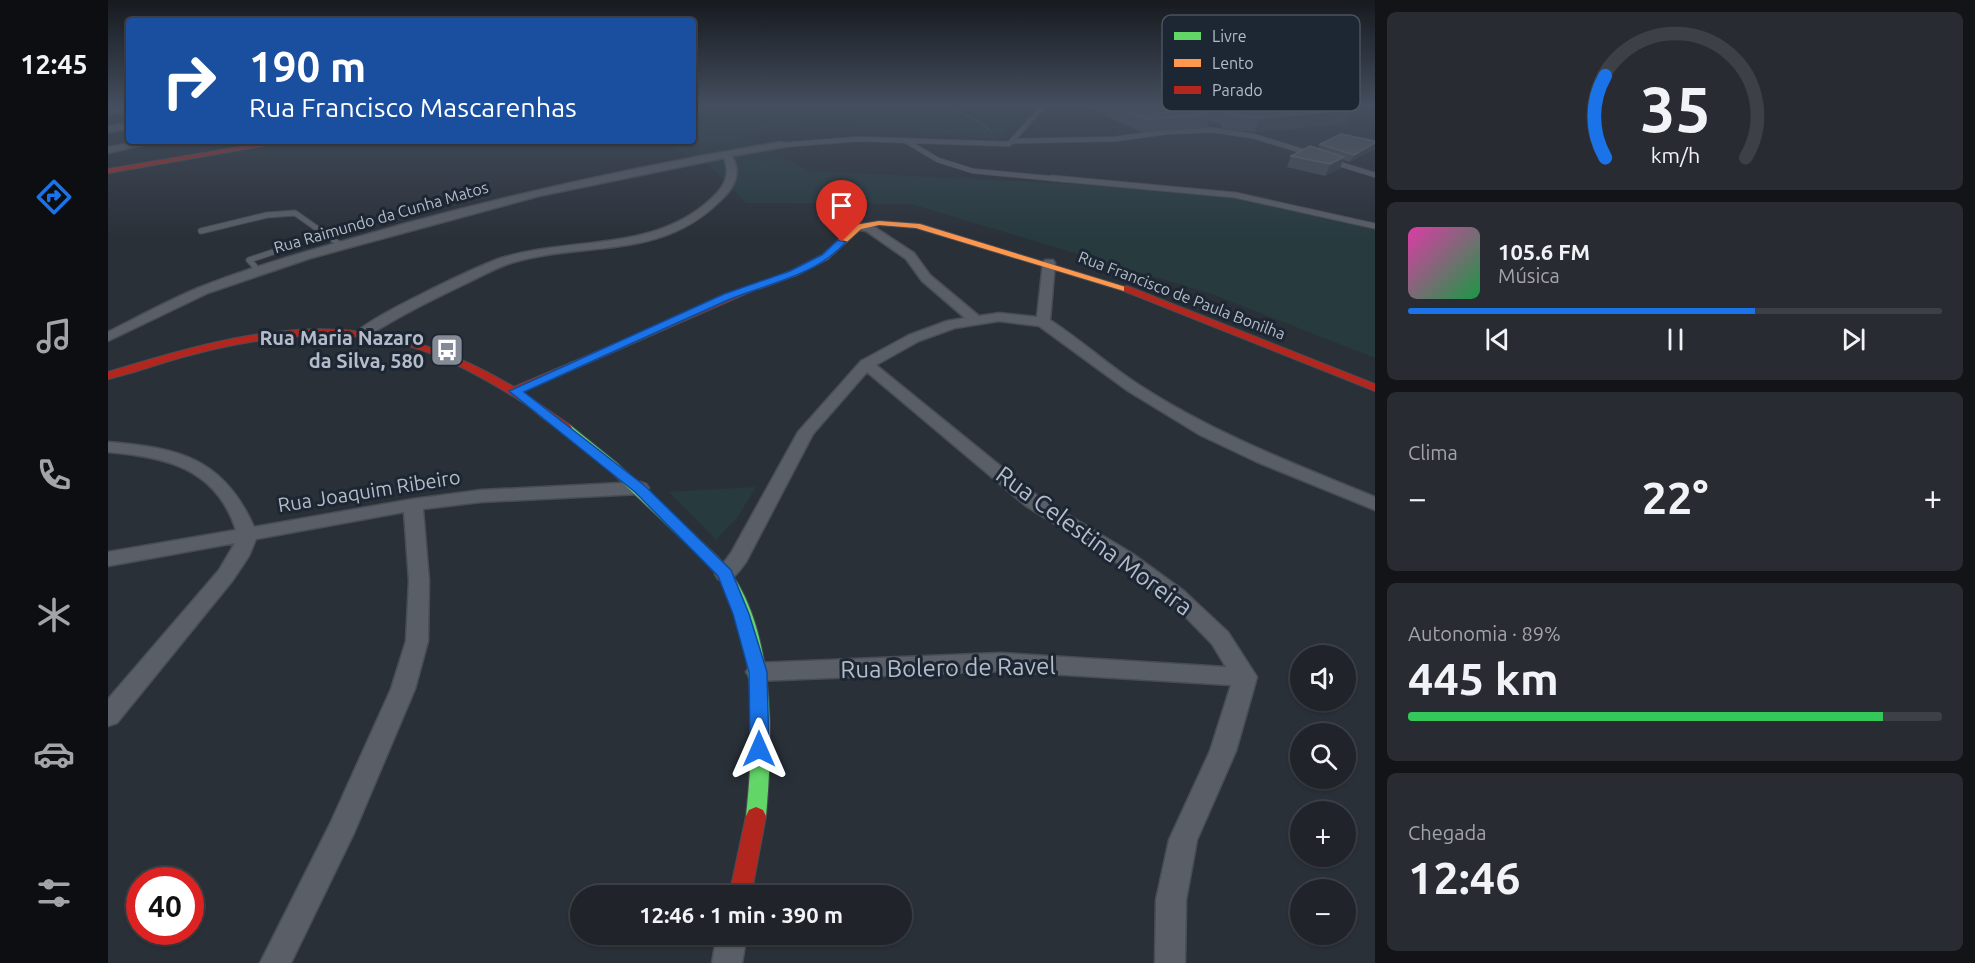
<!DOCTYPE html>
<html lang="pt">
<head>
<meta charset="utf-8">
<style>
	body { margin:0; font-family:Ubuntu,sans-serif; background:#282c32; color:#f1f3f6; height:100vh; display:flex; flex-direction:column; font-size:22px; white-space:nowrap }
	* { box-sizing:border-box; margin:0 }
	p { font-size:20px; color:#a2a4a8 }
	.icon { flex:none; width:33px; height:33px; fill:none; stroke:currentColor; stroke-width:2; stroke-linecap:round; stroke-linejoin:round }
	.map { position:relative; flex:1; overflow:hidden }
	.sheet { display:flex; flex-direction:column; gap:12px; padding:12px; background:#121417; width:600px }
	.sheet>* { flex:none }
	.guide { position:absolute; left:18px; top:18px; width:570px; height:126px; border-radius:6px; box-shadow:0 2px 4px #0004,0 0 0 2px #3d4147; background:#1a4fa0; color:#fff; overflow:hidden }
	.tools { position:absolute; left:1182px; top:645px; display:grid; gap:12px }
	.tools a { display:grid; place-items:center; width:66px; height:66px; border-radius:50%; background:#20242a; box-shadow:0 2px 4px #0004,0 0 0 2px #3d4147; font-size:30px }
	.speed { position:absolute; left:18px; top:867px; display:flex; gap:12px; font-size:30px; font-weight:700; text-align:center }
	.speed>* { display:grid; place-content:center; width:78px; height:78px; border-radius:50%; background:#20242a; box-shadow:0 2px 4px #0004,0 0 0 2px #3d4147; line-height:1 }
	.speed .limit { border:9px solid #d22; background:#fff; color:#111 }
	.pin { position:absolute; display:grid; place-items:center; width:51px; height:51px; color:#fff; margin:-62px -26px; border-radius:50% 50% 50% 0; rotate:-45deg; box-shadow:0 0 6px #0007 }
	.pin .icon { rotate:45deg }
	.me { position:absolute; width:66px; margin:-33px; rotate:0deg; stroke-linejoin:round; filter:drop-shadow(0 0 4px #0008) }
	.turn { display:flex; align-items:center; gap:21px; height:126px; padding:0 24px; font-size:27px }
	.turn .icon { width:78px; height:78px; stroke-width:2.5 }
	.turn b { display:block; font-size:42px; line-height:51px }
	.big { font-size:45px; font-weight:700; line-height:1.1 }
	.sheet .tile { flex:1; display:flex; flex-direction:column; justify-content:center; gap:9px; min-width:0; padding:0 21px; border-radius:9px; background:#282c32 }
	.sheet .dial { align-items:center; gap:0 }
	.dial svg { height:156px; overflow:visible; fill:none; stroke:#3d4147; stroke-width:7; stroke-linecap:round; text-anchor:middle }
	.dial text { fill:#f1f3f6; stroke:none }
	.song { display:flex; align-items:center; gap:18px }
	.cover { width:72px; height:72px; border-radius:9px; background:linear-gradient(135deg,hsl(320 70% 55%),hsl(140 70% 35%)) }
	.played { height:6px; border-radius:3px; background:linear-gradient(90deg,#1a73e8 65%,#3d4147 65%) }
	.keys { display:flex; justify-content:space-around; direction:ltr }
	.heat { display:flex; justify-content:space-between; align-items:center; font-size:33px; direction:ltr }
	.charge { height:9px; border-radius:4px; background:linear-gradient(90deg,#34c759 89%,#3d4147 0) }
	.trip { position:absolute; left:462px; top:885px; width:342px; height:60px; border-radius:30px; background:#20242a; box-shadow:0 2px 4px #0004,0 0 0 2px #3d4147; font-weight:700; line-height:60px; text-align:center }
	main { display:flex; flex:1; min-height:0 }
	.tabs { display:flex; flex-direction:column; width:108px; justify-content:space-around; align-items:center; background:#0d0e11; color:#a2a4a8 }
	.tabs .icon { width:42px; height:42px }
	.tabs .current { color:#1a73e8 }
	.tabs b { font-size:27px; color:#f1f3f6 }
	.map>svg:first-child { display:block }
</style>
</head>
<body>
<main>
<nav class="tabs">
<b>12:45</b>
<svg class="icon current" aria-label="directions" viewBox="0 0 24 24"><path d="M12 3l9 9-9 9-9-9zM9 14v-3h6M13 9l2 2-2 2"/></svg>
<svg class="icon" aria-label="music" viewBox="0 0 24 24"><path d="M9 18V5l10-2v13"/><circle cx="6" cy="18" r="3"/><circle cx="16" cy="16" r="3"/></svg>
<svg class="icon" aria-label="phone" viewBox="0 0 24 24"><path d="M5 4h4l2 5-3 2q2 4 5 5l2-3 5 2v4C11 20 4 13 5 4z"/></svg>
<svg class="icon" aria-label="climate" viewBox="0 0 24 24"><path d="M12 3v18M4 7l16 10M4 17L20 7"/></svg>
<svg class="icon" aria-label="car" viewBox="0 0 24 24"><path d="M5 17H2v-5l4-1 3-4h7l3 4 3 1v5h-3M9 17h6M6 11h13"/><circle cx="7" cy="17" r="2"/><circle cx="17" cy="17" r="2"/></svg>
<svg class="icon" aria-label="filters" viewBox="0 0 24 24"><path d="M4 7h16M4 17h16"/><circle cx="9" cy="7" r="2"/><circle cx="15" cy="17" r="2"/></svg>
</nav>
<div class="map">
<svg width="1267" height="963" viewBox="0 0 1267 963">
	<rect width="100%" height="100%" fill="#2a3038"/>
	<!-- green -->
	<path fill="#273a3e" d="M585 104H923L889 140 716 121 677 126 634 136 701 171 986 185 1124 198 1170 206 1267 229V358L1104 294 803 204 638 203 600 164 565 148 567 141H585Z
		M648 487 629 518 608 540 561 492Z"/>
	<g fill="none" stroke-linecap="round" stroke-linejoin="round">
		<!-- lane-far1 casing -->
		<g stroke="#484c55" stroke-width="6">
			<path id="lane-far1" d="M798 141 830 160 865 171 960 180
				M904 141 1007 139 1059 132 1104 130 1145 136 1204 154
				M673 145 751 139 901 144 937 104
				M1222 161 1267 175"/>
		</g>
		<!-- lane casing -->
		<g stroke="#484c55" stroke-width="7">
			<path id="lane" d="M944 178 1127 195 1267 226
				M93 231 159 215 187 213 234 246
				M150 270 141 260 168 251"/>
		</g>
		<!-- street casing -->
		<g stroke="#484c55" stroke-width="3">
			<path id="street" d="M21 106V110L0 114V110Z
				M21 123V129L0 132V126Z
				M34 141H52L0 153V147Z
				M673 142 676 143V147L624 156C634 173 626 188 613 200 551 262 478 240 403 263 387 268 372 277 357 284 324 300 291 316 260 336L255 337 248 333C261 317 370 266 393 258 465 236 546 253 604 198 616 187 623 175 616 158L431 196 203 258 100 293 0 341V332C30 317 59 301 90 288 158 261 229 243 299 223 422 190 547 163 673 142Z
				M750 224 765 226 806 253 822 275 871 316 891 313 929 317 935 263 937 260H945L947 263 942 320C973 340 1000 365 1031 385 1105 433 1186 464 1267 497V510L1149 462 1092 435 1020 391 931 326 891 321 847 328 811 341 768 365 932 498 1025 554 1076 591 1120 632 1149 677 1128 751 1089 840 1078 900 1077 963H1047L1048 900 1061 840 1102 751 1123 685 892 671 650 681 642 678 638 672 642 666 650 663 892 653 1118 667 1104 644 1062 601 1011 564 918 506 759 372 705 434 638 562C630 572 625 583 610 579L607 574 623 553 690 432 753 361 801 335 839 321 857 318 814 281 798 259 758 231 746 229V225Z
				M0 442C70 448 115 457 146 527L305 499 373 490 532 482 538 484 541 488 538 492 532 494 373 502 315 509 321 581 320 641 307 689 246 833 183 963H152L222 824 283 689 298 641 301 581 296 512 148 539 141 556 125 580 9 723 0 726V699L111 570 127 543 0 566V552L128 530C108 468 58 457 0 452Z
				M609 934H639L634 963H604Z"/>
		</g>
		<!-- fast casing -->
		<g stroke="#484c55" stroke-width="2">
			<path id="fast" d="M458 424 462 425 509 463 609 556C669 617 665 737 658 816L655 822 648 825 641 822 638 816C646 743 652 620 599 563L500 469 454 431 452 428Z"/>
		</g>
		<!-- slow casing -->
		<g stroke="#484c55" stroke-width="2">
			<path id="slow" d="M771 221 812 224 1024 289 1016 291 808 228 771 225 753 229 720 259 689 275 651 289 643 287 683 271 714 255 747 225Z"/>
		</g>
		<!-- jam casing -->
		<g stroke="#484c55" stroke-width="2">
			<path id="jam" d="M168 141H183L0 173V169Z
				M645 285 653 287 414 392 462 425 464 428 458 432C444 428 429 412 417 404 393 388 368 374 341 361 258 322 165 333 79 356 52 363 26 373 0 379V372C154 325 260 300 406 387Z
				M1019 286 1267 384V391L1016 291V287Z
				M648 807 655 810 658 816 643 896H621L638 816 641 810Z"/>
		</g>
		<!-- path -->
		<path stroke="#5c6268" stroke-width="1.5" stroke-dasharray="2 2" stroke-linecap="butt" d="M833 104 870 121 883 131"/>
		<!-- lane-far1 -->
		<use href="#lane-far1" stroke="#5a5e66" stroke-width="4.5"/>
		<!-- lane -->
		<use href="#lane" stroke="#5a5e66" stroke-width="5"/>
		<!-- street -->
		<use href="#street" fill="#5a5e66" fill-rule="evenodd"/>
		<!-- fast -->
		<use href="#fast" fill="#63d668" fill-rule="evenodd"/>
		<!-- slow -->
		<use href="#slow" fill="#ff974d" fill-rule="evenodd"/>
		<!-- jam -->
		<use href="#jam" fill="#b3261e" fill-rule="evenodd"/>
	</g>
	<!-- wall -->
	<path fill="#474c55" d="M971 104H1223L1243 110 1237 124 1147 132 1114 129 1112 124 1101 120 1099 128 1034 132Z
		M1212 144 1267 149 1242 162 1235 160 1232 168 1217 176 1179 167 1183 156 1210 149Z"/>
	<!-- shaded-wall -->
	<path fill="#373c44" d="M1243 110 1237 124 1147 132 1152 118Z
		M1267 143V149L1242 162 1246 155Z
		M1236 157 1232 168 1217 176 1222 164Z"/>
	<!-- building -->
	<path fill="#535861" stroke="#626872" stroke-width="1.5" d="M1003 104H1073L1103 115 1038 119Z
		M1098 104H1223L1243 110 1152 118 1119 115 1116 111Z
		M1233 134 1267 141V143L1246 155 1212 144Z
		M1202 146 1236 157 1222 164 1183 156Z"/>
	<!-- sky -->
	<linearGradient id="sky" x2="0" y2="1"><stop stop-color="#171a1f"/><stop offset="0.44" stop-color="#444e5e"/><stop offset="1" stop-color="#444e5e" stop-opacity="0"/></linearGradient>
	<rect width="1267" height="239" fill="url(#sky)"/>
	<!-- route -->
	<path fill="#1a73e8" stroke="#114b97" stroke-width="1.5" d="M730 240 738 242C708 276 661 283 620 300 552 330 484 361 416 392L537 486 623 570 641 614 659 672 661 749 658 755 651 757 645 755 642 749 641 672 625 614 610 576 527 492 401 391 616 294 682 271 714 255Z"/>
	<!-- icons -->
	<defs>
		<g id="bus-square" transform="scale(1.725)"><rect x="-9" y="-9" width="18" height="18" rx="4" fill="#848b96" stroke="#1d2633"/><path d="M-5-6H5V4H4V6H2V4H-2V6H-4V4H-5ZM-3.5-4V0h7V-4ZM-3.5 1.2v1.5H-2V1.2ZM2 1.2v1.5H3.5V1.2Z" fill="#fff"/></g>
	</defs>
	<g fill-rule="evenodd">
		<use href="#bus-square" x="339" y="350"/>
	</g>
	<g text-anchor="middle" stroke-width="6" stroke-linejoin="round" paint-order="stroke">
		<!-- far-street labels -->
		<g font-size="16" fill="#b4bcc9" stroke="#1d2633">
			<text transform="translate(273 217) rotate(-16)" y="6">Rua Raimundo da Cunha Matos</text>
			<text transform="translate(1074 295) rotate(21)" y="6">Rua Francisco de Paula Bonilha</text>
		</g>
		<!-- poi labels -->
		<g font-size="20" font-weight="bold" fill="#b4bcc9" stroke="#1d2633" text-anchor="end">
			<text x="316" y="345">Rua Maria Nazaro<tspan x="316" dy="23">da Silva, 580</tspan></text>
		</g>
		<!-- street labels -->
		<g font-size="20" fill="#b4bcc9" stroke="#1d2633">
			<text transform="translate(261 491) rotate(-9)" y="7">Rua Joaquim Ribeiro</text>
		</g>
		<!-- near-street labels -->
		<g font-size="24" fill="#b4bcc9" stroke="#1d2633">
			<text transform="translate(986 541) rotate(36)" y="8">Rua Celestina Moreira</text>
			<text transform="translate(840 668) rotate(-1)" y="8">Rua Bolero de Ravel</text>
		</g>
	</g>
	<!-- legend -->
	<rect x="1054" y="15" width="198" height="96" rx="9" fill="#1d2633" stroke="#4a5360" stroke-width="1.5"/>
	<rect x="1066" y="32" width="27" height="8" fill="#63d668"/>
	<rect x="1066" y="59" width="27" height="8" fill="#ff974d"/>
	<rect x="1066" y="86" width="27" height="8" fill="#b3261e"/>
	<g font-size="16" fill="#b4bcc9">
		<text x="1104" y="42">Livre</text>
		<text x="1104" y="69">Lento</text>
		<text x="1104" y="96">Parado</text>
	</g>
</svg>
<div class="tools">
<a><svg class="icon" aria-label="sound" viewBox="0 0 24 24"><path d="M4 9h4l5-4v14l-5-4H4zM17 9q2 3 0 6"/></svg></a>
<a><svg class="icon" aria-label="search" viewBox="0 0 24 24"><circle cx="10" cy="10" r="6"/><path d="M15 15l6 6"/></svg></a>
<a>+</a>
<a>−</a>
</div>
<div class="speed"><div class="limit">40</div></div>
<div class="pin" style="left:734px;top:242px;background:#d93025"><svg class="icon" aria-label="arrive" viewBox="0 0 24 24"><path d="M6 21V4h12l-3 4 3 4H6"/></svg></div>
<svg class="me" style="left:651px;top:749px" viewBox="-20 -20 40 40"><path d="M0-17L14 15 0 8-14 15z" fill="#1a73e8" stroke="#fff" stroke-width="4"/></svg>
<div class="trip">12:46 · 1 min · 390 m</div>
<div class="guide">
<div class="turn"><svg class="icon" aria-label="right" viewBox="0 0 24 24"><path d="M7 20v-9h11M14 6l5 5-5 5"/></svg><div><b>190 m</b>Rua Francisco Mascarenhas</div></div>
</div>
</div>
<section class="sheet">
<div class="tile dial"><svg viewBox="0 0 100 80">
<path d="M14 69A42 42 0 1 1 86 69"/>
<path d="M14 69A42 42 0 0 1 14 27" stroke="#1a73e8"/>
<text x="50" y="56" font-size="32" font-weight="700">35</text>
<text x="50" y="72" font-size="11">km/h</text>
</svg></div>
<div class="tile">
<div class="song"><i class="cover"></i><div><b>105.6 FM</b><p>Música</p></div></div>
<div class="played"></div>
<div class="keys"><svg class="icon" aria-label="previous" viewBox="0 0 24 24"><path d="M18 5L8 12l10 7zM5 5v14"/></svg><svg class="icon" aria-label="pause" viewBox="0 0 24 24"><path d="M8 5v14M16 5v14"/></svg><svg class="icon" aria-label="next" viewBox="0 0 24 24"><path d="M6 5l10 7-10 7zM19 5v14"/></svg></div>
</div>
<div class="tile"><p>Clima</p>
<div class="heat"><a>−</a><b class="big">22°</b><a>+</a></div>
</div>
<div class="tile"><p>Autonomia · 89%</p><b class="big">445 km</b><div class="charge"></div></div>
<div class="tile"><p>Chegada</p><b class="big">12:46</b></div>
</section>
</main>
</body>
</html>
